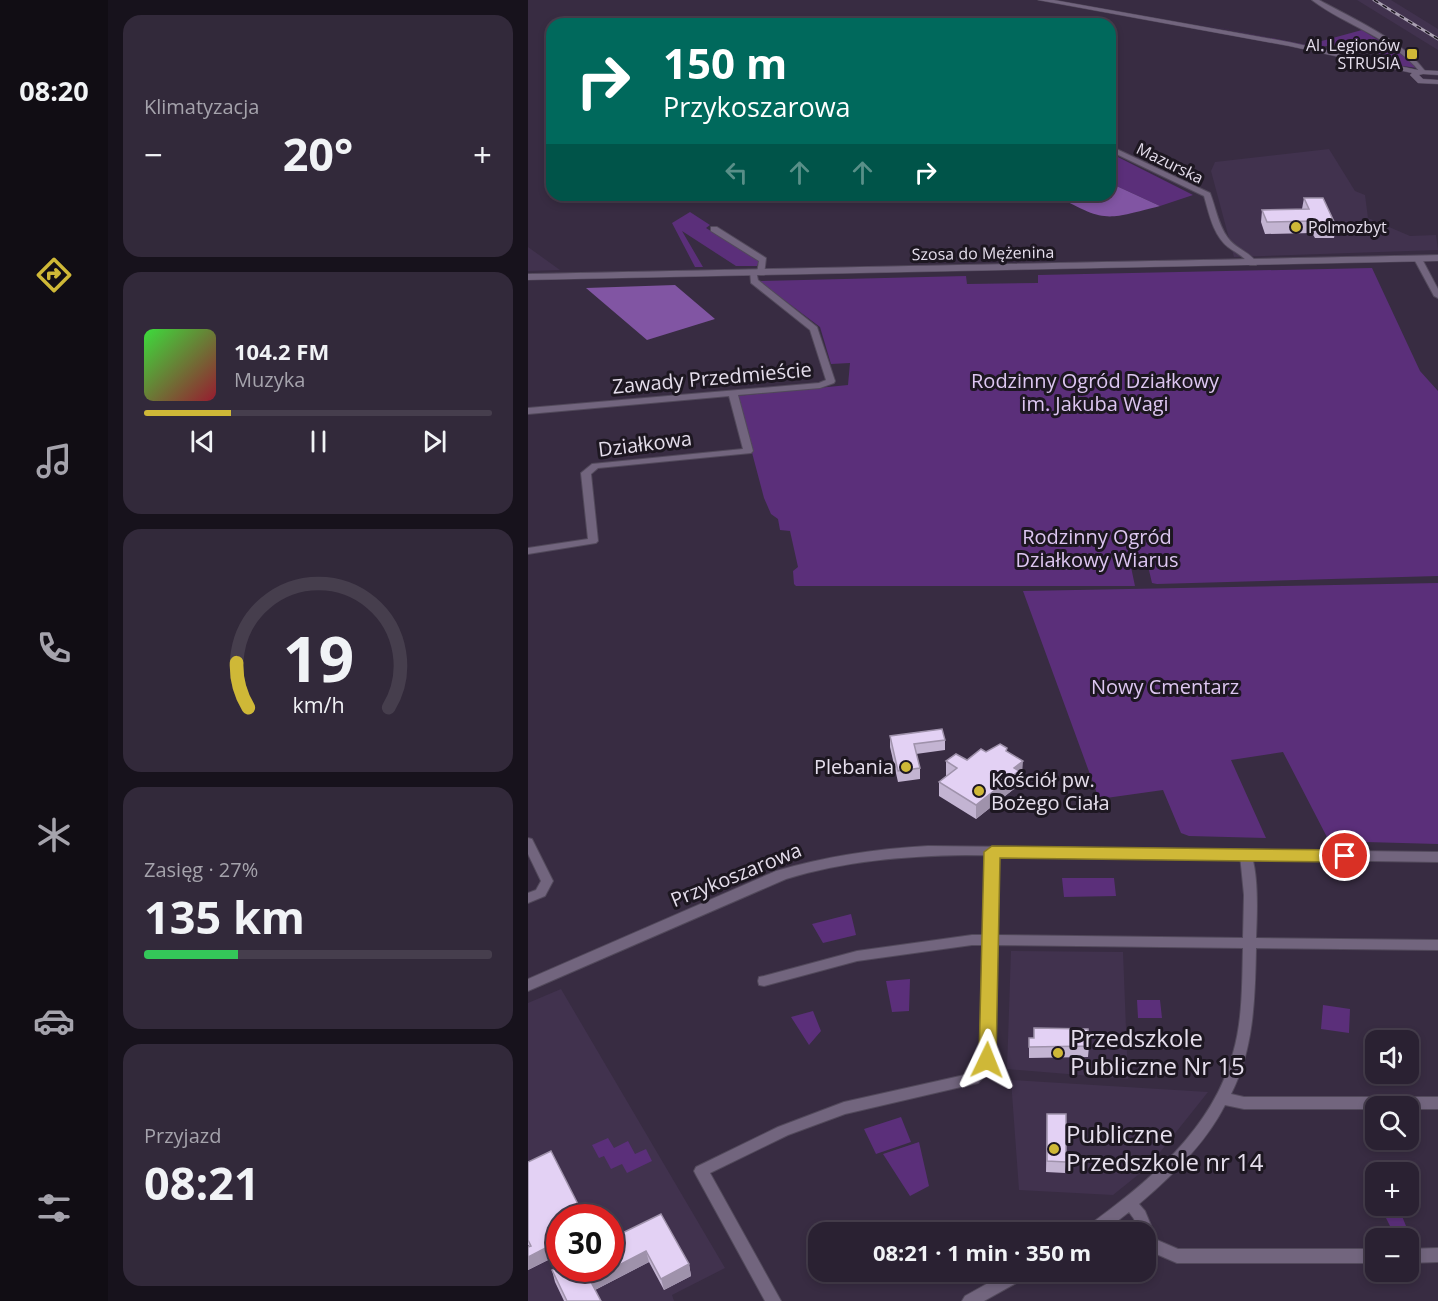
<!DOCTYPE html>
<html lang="pl">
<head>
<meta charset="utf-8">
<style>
	body { margin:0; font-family:"Open Sans",sans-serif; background:#32293a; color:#f1f3f6; height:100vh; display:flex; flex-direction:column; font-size:22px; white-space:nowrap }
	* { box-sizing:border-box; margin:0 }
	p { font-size:20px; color:#a5a3ac }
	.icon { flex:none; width:33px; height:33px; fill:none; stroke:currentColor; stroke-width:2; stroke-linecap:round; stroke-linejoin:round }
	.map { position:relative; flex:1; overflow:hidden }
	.details { display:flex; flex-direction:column; gap:15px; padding:15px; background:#17121c; width:420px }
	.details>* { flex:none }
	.guide { position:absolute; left:18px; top:18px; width:570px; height:183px; border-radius:18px; box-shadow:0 3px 9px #0003,0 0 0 2px #463e4d; background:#00695c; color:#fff; overflow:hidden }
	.controls { position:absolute; left:837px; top:1030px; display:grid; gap:12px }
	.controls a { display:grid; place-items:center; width:54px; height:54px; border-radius:12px; background:#2a2132; box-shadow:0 3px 9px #0003,0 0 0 2px #463e4d; font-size:30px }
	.speed { position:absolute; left:18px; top:1204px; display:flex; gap:12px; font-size:30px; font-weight:700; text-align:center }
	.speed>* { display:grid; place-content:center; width:78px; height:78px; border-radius:50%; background:#2a2132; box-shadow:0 3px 9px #0003,0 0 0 2px #463e4d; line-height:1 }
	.speed .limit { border:9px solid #d22; background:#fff; color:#111 }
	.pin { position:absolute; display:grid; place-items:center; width:51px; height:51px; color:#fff; margin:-26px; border:3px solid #fff; border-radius:50%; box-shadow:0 2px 6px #0007 }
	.me { position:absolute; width:66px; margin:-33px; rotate:2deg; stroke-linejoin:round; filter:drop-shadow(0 0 4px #0008) }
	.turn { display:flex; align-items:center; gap:21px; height:126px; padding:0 18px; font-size:27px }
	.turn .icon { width:78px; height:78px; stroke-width:2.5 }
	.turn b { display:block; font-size:42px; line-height:51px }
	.lanes { display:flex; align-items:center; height:57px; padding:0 18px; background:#0003; justify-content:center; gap:30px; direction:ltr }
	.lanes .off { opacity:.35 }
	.big { font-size:45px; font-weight:700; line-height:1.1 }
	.details .widget { flex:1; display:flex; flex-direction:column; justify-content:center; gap:9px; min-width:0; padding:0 21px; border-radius:18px; background:#32293a }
	.details .dial { align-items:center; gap:0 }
	.dial svg { height:156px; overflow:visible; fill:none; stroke:#463e4d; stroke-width:7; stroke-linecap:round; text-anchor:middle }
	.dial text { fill:#f1f3f6; stroke:none }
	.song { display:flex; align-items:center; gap:18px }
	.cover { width:72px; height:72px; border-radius:9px; background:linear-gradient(135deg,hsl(120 70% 55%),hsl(350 70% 35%)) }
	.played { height:6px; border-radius:3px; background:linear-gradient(90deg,#cfb837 25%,#463e4d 25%) }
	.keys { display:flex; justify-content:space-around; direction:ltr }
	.heat { display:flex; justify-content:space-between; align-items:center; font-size:33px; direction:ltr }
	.charge { height:9px; border-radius:4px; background:linear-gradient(90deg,#34c759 27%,#463e4d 0) }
	.trip { position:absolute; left:280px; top:1222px; width:348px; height:60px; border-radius:18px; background:#2a2132; box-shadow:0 3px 9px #0003,0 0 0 2px #463e4d; font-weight:700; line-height:60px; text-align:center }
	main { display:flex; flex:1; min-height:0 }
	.menu { display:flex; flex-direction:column; width:108px; justify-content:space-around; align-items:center; background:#110d14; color:#a5a3ac }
	.menu .icon { width:42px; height:42px }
	.menu .active { color:#cfb837 }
	.menu b { font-size:27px; color:#f1f3f6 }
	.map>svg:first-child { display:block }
</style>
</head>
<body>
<main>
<nav class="menu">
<b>08:20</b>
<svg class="icon active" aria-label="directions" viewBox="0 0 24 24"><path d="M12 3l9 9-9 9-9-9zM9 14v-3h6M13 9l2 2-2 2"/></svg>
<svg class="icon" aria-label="music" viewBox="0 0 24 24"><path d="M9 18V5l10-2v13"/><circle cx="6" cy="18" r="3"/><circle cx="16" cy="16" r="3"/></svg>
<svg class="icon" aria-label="phone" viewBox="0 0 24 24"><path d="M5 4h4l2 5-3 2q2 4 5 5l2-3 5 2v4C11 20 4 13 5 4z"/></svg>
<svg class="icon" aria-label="climate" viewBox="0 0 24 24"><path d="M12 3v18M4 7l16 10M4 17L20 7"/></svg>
<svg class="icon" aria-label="car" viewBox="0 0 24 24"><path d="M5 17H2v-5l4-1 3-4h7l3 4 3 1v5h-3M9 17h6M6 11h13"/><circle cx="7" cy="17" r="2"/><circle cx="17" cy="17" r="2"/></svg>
<svg class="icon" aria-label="filters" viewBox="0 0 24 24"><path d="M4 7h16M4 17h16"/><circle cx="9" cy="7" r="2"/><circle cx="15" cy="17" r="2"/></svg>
</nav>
<section class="details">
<div class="widget"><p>Klimatyzacja</p>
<div class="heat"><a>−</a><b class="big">20°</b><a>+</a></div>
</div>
<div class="widget">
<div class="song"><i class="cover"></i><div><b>104.2 FM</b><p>Muzyka</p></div></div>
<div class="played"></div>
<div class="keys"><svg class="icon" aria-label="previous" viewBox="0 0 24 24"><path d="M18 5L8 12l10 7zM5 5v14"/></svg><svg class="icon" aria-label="pause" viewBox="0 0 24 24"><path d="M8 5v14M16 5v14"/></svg><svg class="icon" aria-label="next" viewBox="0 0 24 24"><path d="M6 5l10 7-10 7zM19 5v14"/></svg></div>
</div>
<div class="widget dial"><svg viewBox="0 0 100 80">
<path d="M14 69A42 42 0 1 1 86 69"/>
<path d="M14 69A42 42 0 0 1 8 46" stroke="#cfb837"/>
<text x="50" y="56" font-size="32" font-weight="700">19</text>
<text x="50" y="72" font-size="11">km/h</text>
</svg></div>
<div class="widget"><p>Zasięg · 27%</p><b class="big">135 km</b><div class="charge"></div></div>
<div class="widget"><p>Przyjazd</p><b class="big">08:21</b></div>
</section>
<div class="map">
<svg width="910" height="1301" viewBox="0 0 910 1301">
	<rect width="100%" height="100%" fill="#382c42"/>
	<!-- built -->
	<path fill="#41324e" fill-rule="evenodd" d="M829 0H863L910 29V50Z
		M801 149 827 191 837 195 840 218 882 236 908 235 910 250 706 257 683 171 687 162Z
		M0 247 32 270 0 271Z
		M483 951 595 952 600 1079 479 1069Z
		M33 989 197 1268 144 1295 146 1301H0V1003ZM32 1218H82V1269H32Z
		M483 1080 680 1092 621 1166 585 1195 491 1190Z"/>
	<!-- green -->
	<path fill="#5b2f7a" d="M655 21 779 45 834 30 886 62 890 68 858 64 854 62 860 59 850 53 812 45 787 47Z
		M582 153 665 195 632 206 582 183Z
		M162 212 182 225 178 228 231 261 229 266H208L154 231 175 267H167L144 223Z
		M844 268 892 371 910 391V576L629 584 624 583 620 566 603 567 607 586H268L266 584 265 571 270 567 262 531 252 530 250 519 243 514 236 498 209 396 320 385 322 363 303 364 292 327 231 281 438 276 439 284 510 283V275Z
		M910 583V844L801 841 755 752 703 760 738 838 661 836 653 833 635 790 571 799 495 591Z
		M534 878H586L588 896 536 897Z
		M323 914 328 935 295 943 284 924Z
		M382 979 381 1011 364 1012 358 981Z
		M609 1000H632L634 1018H610Z
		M795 1005 822 1009 821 1033 793 1029Z
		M285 1011 293 1031 281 1045 263 1017Z
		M373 1117 383 1142 348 1154 336 1129Z
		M80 1138 86 1148 100 1141 107 1154 118 1149 124 1161 99 1173 94 1164 83 1169 76 1156 71 1158 64 1145Z
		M391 1142 401 1186 382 1196 355 1154Z
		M852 1206H870L880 1231 866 1234Z"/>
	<!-- forest -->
	<path fill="#8155a3" d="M582 183 632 206C577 220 578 223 527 195H582Z
		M147 285 187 319 119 340 58 288Z"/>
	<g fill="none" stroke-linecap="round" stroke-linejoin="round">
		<!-- minor casing -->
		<g stroke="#52495b" stroke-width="2">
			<path id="minor" d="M784 0H791C824 18 875 41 897 71L892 72C865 38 818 26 784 0Z
				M582 146 682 193C688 208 690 225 700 238 708 249 721 251 729 263L728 265H722C716 256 708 253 700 247 685 235 681 213 676 196L582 151Z
				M183 227H189L238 258 236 275H233L229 273 231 261 183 231Z
				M887 257 894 259 910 289V298L906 296 886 259Z
				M222 271H228L230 280 289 327 307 381 306 383 292 388 210 395 225 451 223 453 70 468 63 474 70 541 68 543 0 554V548L60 539 53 473 64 464 215 449 201 396 0 414V408L291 383 298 380 282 330 223 283Z
				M0 838 4 839 25 881 17 896 0 903V893L8 890 13 881 0 854Z
				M464 848 468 849 470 852 469 935 715 938 716 895 712 855 714 852H722C731 872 729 915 728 938L910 940V950L728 948C727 998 726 1049 703 1094L716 1097H910V1109H880V1107H848V1109H716L697 1105C678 1143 644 1176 611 1204L617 1211 629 1240 650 1249H848V1263H649L619 1250 618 1233H611L606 1219 601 1212 574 1233H555L557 1228C618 1184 685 1130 705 1053 715 1019 714 982 715 948L468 945 467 1053 462 1070 450 1083 317 1114 260 1135 182 1173 253 1301H237L168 1175 166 1171 168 1167 250 1127 316 1102 441 1074 451 1064 453 1053 456 945H444L329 961 236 986 231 985 230 981 231 977 236 976 329 951 444 935H456L458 852 460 849Z
				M910 1248V1262L880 1263V1249Z
				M480 1272H502L499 1277 456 1301H434L437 1296Z"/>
		</g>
		<!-- tertiary casing -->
		<g stroke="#52495b" stroke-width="2">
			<path id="tertiary" d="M400 846 910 852V862L438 855C376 856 317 861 258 879L0 991V979L248 871C299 856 348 849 400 846Z"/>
		</g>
		<!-- secondary casing -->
		<g stroke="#52495b" stroke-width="1">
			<path id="secondary" d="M510 0H526L761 42 890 70 910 71V75L895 74 891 75 895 79 910 80V84L890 83 882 75 884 73 761 46Z
				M910 255V261L0 280V274Z"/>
		</g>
		<!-- minor -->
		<use href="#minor" fill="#72657e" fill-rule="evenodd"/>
		<!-- tertiary -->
		<use href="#tertiary" fill="#72657e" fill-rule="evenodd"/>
		<!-- secondary -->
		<use href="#secondary" fill="#72657e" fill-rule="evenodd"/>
		<!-- rail casing -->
		<g stroke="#aaa1b2" stroke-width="3">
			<path id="rail" d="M846 0 910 39"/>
		</g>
		<!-- rail -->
		<use href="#rail" stroke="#1d1721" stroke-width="1.5" stroke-dasharray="5" stroke-linecap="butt"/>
	</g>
	<!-- wall -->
	<path fill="#c3b4d2" d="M776 198 808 226 806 238H787L784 233 737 234 733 222 734 210 774 209Z
		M362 736 417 740V750L388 754 392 768V779L370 782 362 747Z
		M479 748V752L494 775 491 778V785L448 819 411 796V782L418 776V761L439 760 458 752Z
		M501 1038 561 1046 560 1057 501 1058Z
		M519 1114 538 1162 537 1173 518 1172Z
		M0 1162 32 1218V1258L30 1255 0 1270V1247L1 1246 0 1245Z
		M82 1239 161 1264 163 1276 136 1290 121 1262 67 1290 73 1301H36L27 1282 24 1270Z"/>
	<!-- shaded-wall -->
	<path fill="#9f92ab" d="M495 761 494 775 491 778V785L448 819V805L486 768Z
		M27 1243 30 1255 0 1270V1257Z
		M118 1251 121 1262 65 1291 62 1280Z
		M161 1264 163 1276 136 1290 133 1279Z"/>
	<!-- building -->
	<path fill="#e3d1f4" stroke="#9f92ab" stroke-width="1.5" d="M776 198H795L808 226 788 227 786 221 739 222 734 210 781 209Z
		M414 729 417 740 386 744 392 768 370 771 362 736Z
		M472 744 479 748 478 751 495 761 486 768 491 771 448 805 411 782 429 768 418 761 428 754 439 760 453 749 458 752Z
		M506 1028 560 1029 561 1046 501 1047V1038H506Z
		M519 1114H538V1162L519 1161Z
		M23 1151 57 1218H32V1253L27 1243 0 1257V1247L3 1246 0 1240V1162Z
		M133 1214 161 1264 133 1279 118 1251 62 1280 73 1301H39L24 1270 32 1266V1269H82V1239Z"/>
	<!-- route -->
	<path fill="#cfb837" stroke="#877824" stroke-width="1.5" d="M464 846 817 850 824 856 817 862 472 858 468 1060 466 1065H453L451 1060 456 852Z"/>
	<!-- markers -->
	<g fill="#cfb837" stroke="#1d1721" stroke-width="2">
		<rect x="878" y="48" width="12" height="12" rx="3"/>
		<circle cx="768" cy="227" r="6"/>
		<circle cx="378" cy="767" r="6"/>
		<circle cx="451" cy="791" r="6"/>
		<circle cx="530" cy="1053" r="6"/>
		<circle cx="526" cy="1149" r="6"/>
	</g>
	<g text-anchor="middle" stroke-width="6" stroke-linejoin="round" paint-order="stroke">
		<!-- far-poi labels -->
		<g font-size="16" fill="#e5deec" stroke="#1d1721" text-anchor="end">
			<text x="872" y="51">Al. Legionów<tspan x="872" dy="18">STRUSIA</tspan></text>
			<text x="780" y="233" text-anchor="start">Polmozbyt</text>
		</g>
		<!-- far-street labels -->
		<g font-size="16" fill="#e5deec" stroke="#1d1721">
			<text transform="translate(642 163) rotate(26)" y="6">Mazurska</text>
			<text transform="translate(455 253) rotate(-1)" y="6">Szosa do Mężenina</text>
		</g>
		<!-- street labels -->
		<g font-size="20" fill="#e5deec" stroke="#1d1721">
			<text transform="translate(184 378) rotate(-5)" y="7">Zawady Przedmieście</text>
			<text transform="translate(117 444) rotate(-7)" y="7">Działkowa</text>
			<text transform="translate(208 875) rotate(-22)" y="7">Przykoszarowa</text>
		</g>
		<!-- park labels -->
		<g font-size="20" fill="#ddc6f1" stroke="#1d1721">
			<text x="567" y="388">Rodzinny Ogród Działkowy<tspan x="567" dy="23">im. Jakuba Wagi</tspan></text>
			<text x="569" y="544">Rodzinny Ogród<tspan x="569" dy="23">Działkowy Wiarus</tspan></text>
			<text x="637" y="694">Nowy Cmentarz</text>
		</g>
		<!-- poi labels -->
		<g font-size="20" fill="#e5deec" stroke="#1d1721" text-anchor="end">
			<text x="366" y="774">Plebania</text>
			<text x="463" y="787" text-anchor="start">Kościół pw.<tspan x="463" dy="23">Bożego Ciała</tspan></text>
		</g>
		<!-- near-poi labels -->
		<g font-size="24" fill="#e5deec" stroke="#1d1721" text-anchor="start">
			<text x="542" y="1047">Przedszkole<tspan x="542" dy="28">Publiczne Nr 15</tspan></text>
			<text x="538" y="1143">Publiczne<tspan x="538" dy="28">Przedszkole nr 14</tspan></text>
		</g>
	</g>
</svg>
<div class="controls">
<a><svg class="icon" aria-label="sound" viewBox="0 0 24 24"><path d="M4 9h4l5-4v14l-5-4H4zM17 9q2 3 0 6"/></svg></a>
<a><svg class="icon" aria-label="search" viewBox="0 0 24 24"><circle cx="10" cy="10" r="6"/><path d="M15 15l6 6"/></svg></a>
<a>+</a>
<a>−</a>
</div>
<div class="speed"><div class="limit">30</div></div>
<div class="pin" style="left:817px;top:856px;background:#d93025"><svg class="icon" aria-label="arrive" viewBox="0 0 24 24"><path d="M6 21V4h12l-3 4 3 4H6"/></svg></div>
<svg class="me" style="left:459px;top:1060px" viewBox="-20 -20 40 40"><path d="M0-17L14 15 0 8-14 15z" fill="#cfb837" stroke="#fff" stroke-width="4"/></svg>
<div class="trip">08:21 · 1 min · 350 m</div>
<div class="guide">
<div class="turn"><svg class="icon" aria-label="right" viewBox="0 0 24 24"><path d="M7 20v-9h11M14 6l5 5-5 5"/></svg><div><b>150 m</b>Przykoszarowa</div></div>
<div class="lanes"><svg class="icon off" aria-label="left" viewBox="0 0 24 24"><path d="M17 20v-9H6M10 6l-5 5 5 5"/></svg><svg class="icon off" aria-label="ahead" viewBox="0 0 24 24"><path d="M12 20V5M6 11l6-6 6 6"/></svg><svg class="icon off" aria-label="ahead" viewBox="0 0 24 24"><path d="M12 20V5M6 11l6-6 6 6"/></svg><svg class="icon" aria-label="right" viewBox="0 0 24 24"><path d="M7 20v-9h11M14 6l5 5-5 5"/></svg></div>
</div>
</div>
</main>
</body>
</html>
